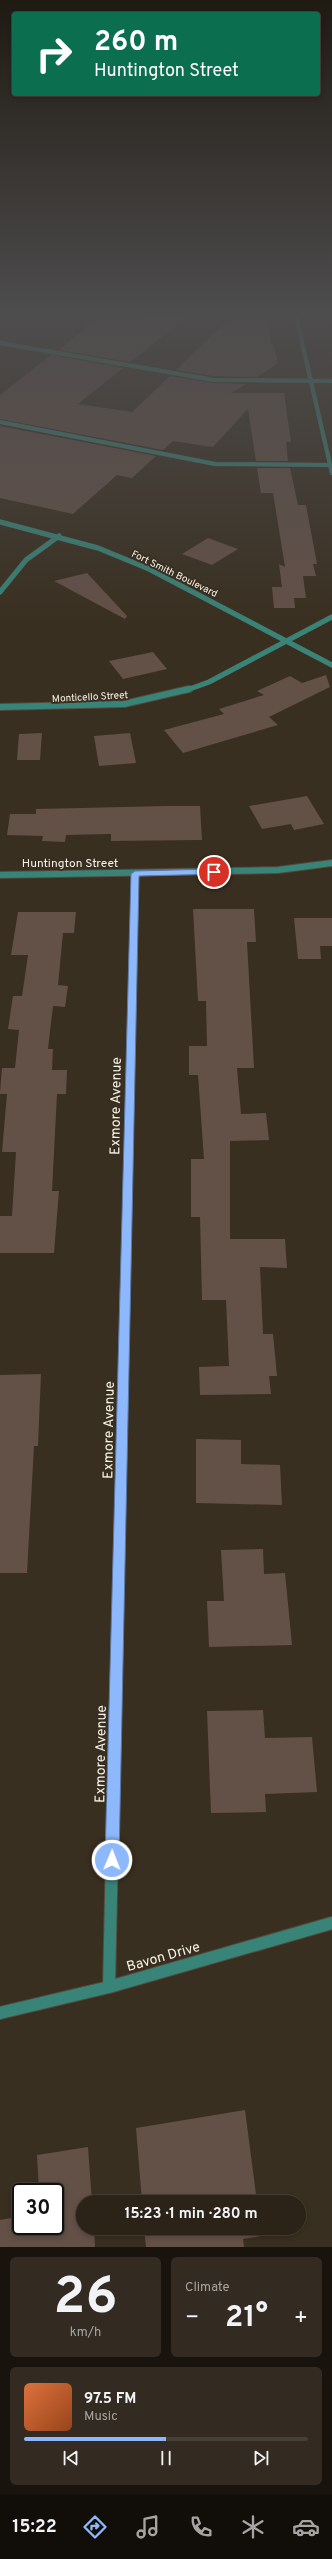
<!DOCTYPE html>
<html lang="en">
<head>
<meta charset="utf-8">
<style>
	body { margin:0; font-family:Overpass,sans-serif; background:#332b21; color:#f1f3f6; height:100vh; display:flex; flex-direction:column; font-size:15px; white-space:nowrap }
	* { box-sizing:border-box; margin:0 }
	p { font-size:13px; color:#a6a4a2 }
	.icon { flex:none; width:22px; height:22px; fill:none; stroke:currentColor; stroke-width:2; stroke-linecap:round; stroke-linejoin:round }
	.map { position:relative; height:2247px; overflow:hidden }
	.details { display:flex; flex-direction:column; gap:10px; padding:10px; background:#18130d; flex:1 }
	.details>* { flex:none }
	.guide { position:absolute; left:12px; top:12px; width:308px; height:84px; border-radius:4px; box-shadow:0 2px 6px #0003,0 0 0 1px #474037; background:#0b6e4f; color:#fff; overflow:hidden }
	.speed { position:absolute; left:12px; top:2183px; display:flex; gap:8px; font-size:20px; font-weight:700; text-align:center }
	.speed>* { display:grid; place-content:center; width:52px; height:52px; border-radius:50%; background:#2b2318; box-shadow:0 2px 6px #0003,0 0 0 1px #474037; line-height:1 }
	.speed .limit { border:2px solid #111; border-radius:6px; background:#fff; color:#111 }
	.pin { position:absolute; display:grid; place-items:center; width:34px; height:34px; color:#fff; margin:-17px; border:2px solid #fff; border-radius:50%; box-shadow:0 1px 4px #0007 }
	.me { position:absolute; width:44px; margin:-22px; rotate:1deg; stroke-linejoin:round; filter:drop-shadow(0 0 3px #0008) }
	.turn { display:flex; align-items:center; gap:14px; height:84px; padding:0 16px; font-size:18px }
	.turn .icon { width:52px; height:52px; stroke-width:2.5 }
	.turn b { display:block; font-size:28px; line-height:34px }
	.big { font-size:30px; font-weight:700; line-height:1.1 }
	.details .card { flex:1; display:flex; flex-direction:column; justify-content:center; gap:6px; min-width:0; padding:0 14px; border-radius:6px; background:#332b21 }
	.details .dial { align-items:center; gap:0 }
	.dial b { font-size:52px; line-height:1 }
	.song { display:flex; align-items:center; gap:12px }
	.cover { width:48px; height:48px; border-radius:6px; background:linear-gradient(135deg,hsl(20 70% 55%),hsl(20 70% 35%)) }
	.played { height:4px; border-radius:2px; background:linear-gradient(90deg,#8db9fc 50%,#474037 50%) }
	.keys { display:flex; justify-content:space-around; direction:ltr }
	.heat { display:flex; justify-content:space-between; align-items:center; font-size:22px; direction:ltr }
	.details .tiles { flex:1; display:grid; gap:10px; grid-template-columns:1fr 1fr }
	.card:last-child { grid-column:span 2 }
	.trip { position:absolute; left:76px; top:2195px; width:230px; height:40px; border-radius:20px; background:#2b2318; box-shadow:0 2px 6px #0003,0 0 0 1px #474037; font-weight:700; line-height:40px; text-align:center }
	.tabs { display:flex; height:64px; justify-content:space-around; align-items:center; background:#110e0a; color:#a6a4a2 }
	.tabs .icon { width:28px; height:28px }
	.tabs .active { color:#8db9fc }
	.tabs b { font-size:18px; color:#f1f3f6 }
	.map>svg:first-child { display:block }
</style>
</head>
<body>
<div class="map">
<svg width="332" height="2247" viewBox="0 0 332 2247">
	<rect width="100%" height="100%" fill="#392f20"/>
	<!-- building -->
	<path fill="#635047" d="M105 312H131L186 318 130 362 59 350Z
		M229 319 267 320 271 344 273 343 278 363 257 377 214 376 176 370Z
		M51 355 123 368 78 404 132 412 170 376 213 383 246 384 231 393H284L291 442H286L288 461H256L248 409 213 447 173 441 163 450 0 419V395Z
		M0 426 156 456 132 478 117 475 73 514 0 498Z
		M257 468H290L298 505H306L317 564H313L316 576H303L306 598H294L295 608H274L272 587H282L279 564 285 567 273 493H261Z
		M208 538 238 549 212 565 182 554Z
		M87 573 127 616 125 619 54 581Z
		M153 652 167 669 123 679 109 661Z
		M326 675 330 687 269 717 278 725 183 753 164 730 224 714 219 709 264 695 257 691 290 676 302 683Z
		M42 733 40 760H17L19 734Z
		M130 733 136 763 99 766 94 736Z
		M307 796 324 824 294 830 291 824 262 829 249 806Z
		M167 806H200L202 840 111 841V834L66 835 65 842 42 841 43 836 7 835 10 814H36V809Z
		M193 909H254L256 942H247L254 1068H237L241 1114 266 1113 269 1140 230 1141V1239H285L287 1268 260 1267 263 1334H273L277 1376H269L271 1394 200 1395 199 1367 229 1366 226 1300H202L200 1217H191V1159H204L198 1075H189V1046H207L206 1001H198Z
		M18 912H76L74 933H63L58 985 68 986 65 1007 53 1006 48 1049H53L52 1070H67L66 1094H57L52 1191H59L54 1253H0V1216H12L16 1152H2L7 1094H0V1092L2 1068H15L19 1030 8 1029 13 996H22L28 955H11Z
		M294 918H332V946H320L321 959H298Z
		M41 1374 38 1446H34L27 1573H0V1375Z
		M196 1439 241 1440V1464L280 1465 282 1505 196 1503Z
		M263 1549 264 1574 285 1573 292 1645 209 1647 207 1601H224L221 1550Z
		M263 1710 265 1738 312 1737 317 1792 265 1794 266 1812 211 1813 207 1711Z
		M245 2110 257 2202H142L136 2128Z
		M88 2147 92 2202H83V2228H94L95 2247H0V2220L21 2216V2226H55V2192H39L37 2155Z
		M144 2228H260L261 2236 243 2239 244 2247H146Z"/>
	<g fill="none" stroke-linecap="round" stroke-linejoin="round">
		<!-- minor-far5 casing -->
		<g stroke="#544a3c" stroke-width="4.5">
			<path id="minor-far5" d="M295 312 332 473
				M0 343 214 380 332 381
				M0 422 215 464 330 465"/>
		</g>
		<!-- minor-far4 casing -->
		<g stroke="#544a3c" stroke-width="5.5">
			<path id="minor-far4" d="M0 592 26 560 59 536
				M187 690 209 682 332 617"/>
		</g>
		<!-- minor-far3 casing -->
		<g stroke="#544a3c" stroke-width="8">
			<path id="minor-far3" d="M0 707 124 704 189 689
				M0 875 278 870 332 863
				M133 955 135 874"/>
		</g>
		<!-- minor-far2 casing -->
		<g stroke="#544a3c" stroke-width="9">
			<path id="minor-far2" d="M125 1291 133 954"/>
		</g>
		<!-- minor-far1 casing -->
		<g stroke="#544a3c" stroke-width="11">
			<path id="minor-far1" d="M115 1714 125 1290"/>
		</g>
		<!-- minor casing -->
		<g stroke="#544a3c" stroke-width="14">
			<path id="minor" d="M109 1987 115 1713
				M0 2013 109 1987 332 1923"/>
		</g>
		<!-- tertiary casing -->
		<g stroke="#544a3c" stroke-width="5.5">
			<path id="tertiary" d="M0 522 98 548 149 569 332 665"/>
		</g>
		<!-- minor-far5 -->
		<use href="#minor-far5" stroke="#388479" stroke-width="4"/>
		<!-- minor-far4 -->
		<use href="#minor-far4" stroke="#388479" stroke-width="5"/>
		<!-- minor-far3 -->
		<use href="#minor-far3" stroke="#388479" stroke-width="6"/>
		<!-- minor-far2 -->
		<use href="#minor-far2" stroke="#388479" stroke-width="8"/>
		<!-- minor-far1 -->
		<use href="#minor-far1" stroke="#388479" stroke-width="10"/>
		<!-- minor -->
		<use href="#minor" stroke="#388479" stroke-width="12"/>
		<!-- tertiary -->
		<use href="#tertiary" stroke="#388479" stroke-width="5"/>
	</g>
	<!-- sky -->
	<linearGradient id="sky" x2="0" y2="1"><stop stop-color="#1f1a12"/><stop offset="0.5" stop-color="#4e4d4e"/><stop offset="1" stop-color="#4e4d4e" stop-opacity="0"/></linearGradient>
	<rect width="332" height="627" fill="url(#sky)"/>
	<!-- route -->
	<path fill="#8db9fc" stroke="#5c78a4" d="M214 869 218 872 217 874 139 876 119 1860 117 1865 112 1867 107 1865 105 1860 131 874 135 871Z"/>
	<g text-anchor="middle" stroke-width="4" stroke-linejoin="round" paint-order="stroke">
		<!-- far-street labels -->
		<g font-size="10" fill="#f8f2e8" stroke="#392f20">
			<text transform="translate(175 573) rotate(26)" y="4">Fort Smith Boulevard</text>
			<text transform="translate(90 696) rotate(-3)" y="4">Monticello Street</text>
		</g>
		<!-- street labels -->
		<g font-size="12" fill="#f8f2e8" stroke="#392f20">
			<text x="70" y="867">Huntington Street</text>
		</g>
		<!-- near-street labels -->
		<g font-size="14" fill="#f8f2e8" stroke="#392f20">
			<text transform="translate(115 1106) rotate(-89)" y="5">Exmore Avenue</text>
			<text transform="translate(108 1430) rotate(-89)" y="5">Exmore Avenue</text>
			<text transform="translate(100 1754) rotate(-89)" y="5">Exmore Avenue</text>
			<text transform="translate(163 1956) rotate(-16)" y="5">Bavon Drive</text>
		</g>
	</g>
</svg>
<div class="speed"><div class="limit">30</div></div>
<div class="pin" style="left:214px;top:872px;background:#d93025"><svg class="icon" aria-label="arrive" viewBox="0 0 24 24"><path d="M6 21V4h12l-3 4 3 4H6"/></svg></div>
<svg class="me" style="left:112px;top:1860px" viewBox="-20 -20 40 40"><circle r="17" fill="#8db9fc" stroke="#fff" stroke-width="3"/><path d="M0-11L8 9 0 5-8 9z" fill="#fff"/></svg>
<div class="trip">15:23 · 1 min · 280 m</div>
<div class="guide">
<div class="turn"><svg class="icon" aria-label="right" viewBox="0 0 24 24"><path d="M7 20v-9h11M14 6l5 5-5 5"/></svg><div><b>260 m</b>Huntington Street</div></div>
</div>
</div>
<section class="details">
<div class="tiles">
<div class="card dial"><b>26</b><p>km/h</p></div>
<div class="card"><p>Climate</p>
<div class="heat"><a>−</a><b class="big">21°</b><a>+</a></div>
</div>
<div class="card">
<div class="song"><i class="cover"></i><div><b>97.5 FM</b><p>Music</p></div></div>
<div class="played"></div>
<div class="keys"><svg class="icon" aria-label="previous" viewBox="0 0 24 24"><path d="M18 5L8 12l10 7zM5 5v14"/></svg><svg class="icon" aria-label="pause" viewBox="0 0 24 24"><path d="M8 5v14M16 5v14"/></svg><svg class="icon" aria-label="next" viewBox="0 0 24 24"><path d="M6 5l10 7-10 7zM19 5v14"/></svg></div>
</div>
</div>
</section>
<nav class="tabs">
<b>15:22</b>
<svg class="icon active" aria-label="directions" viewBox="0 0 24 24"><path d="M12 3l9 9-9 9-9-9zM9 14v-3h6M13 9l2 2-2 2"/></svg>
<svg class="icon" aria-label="music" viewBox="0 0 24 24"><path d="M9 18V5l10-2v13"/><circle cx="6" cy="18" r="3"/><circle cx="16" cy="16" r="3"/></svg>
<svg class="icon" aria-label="phone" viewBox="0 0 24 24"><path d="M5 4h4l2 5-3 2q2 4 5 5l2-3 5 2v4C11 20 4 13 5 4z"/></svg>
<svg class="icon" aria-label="climate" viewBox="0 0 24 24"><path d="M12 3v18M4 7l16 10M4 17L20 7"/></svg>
<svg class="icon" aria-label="car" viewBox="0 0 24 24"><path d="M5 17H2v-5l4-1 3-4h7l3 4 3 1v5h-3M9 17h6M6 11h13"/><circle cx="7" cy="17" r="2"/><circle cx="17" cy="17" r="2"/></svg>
</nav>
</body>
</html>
